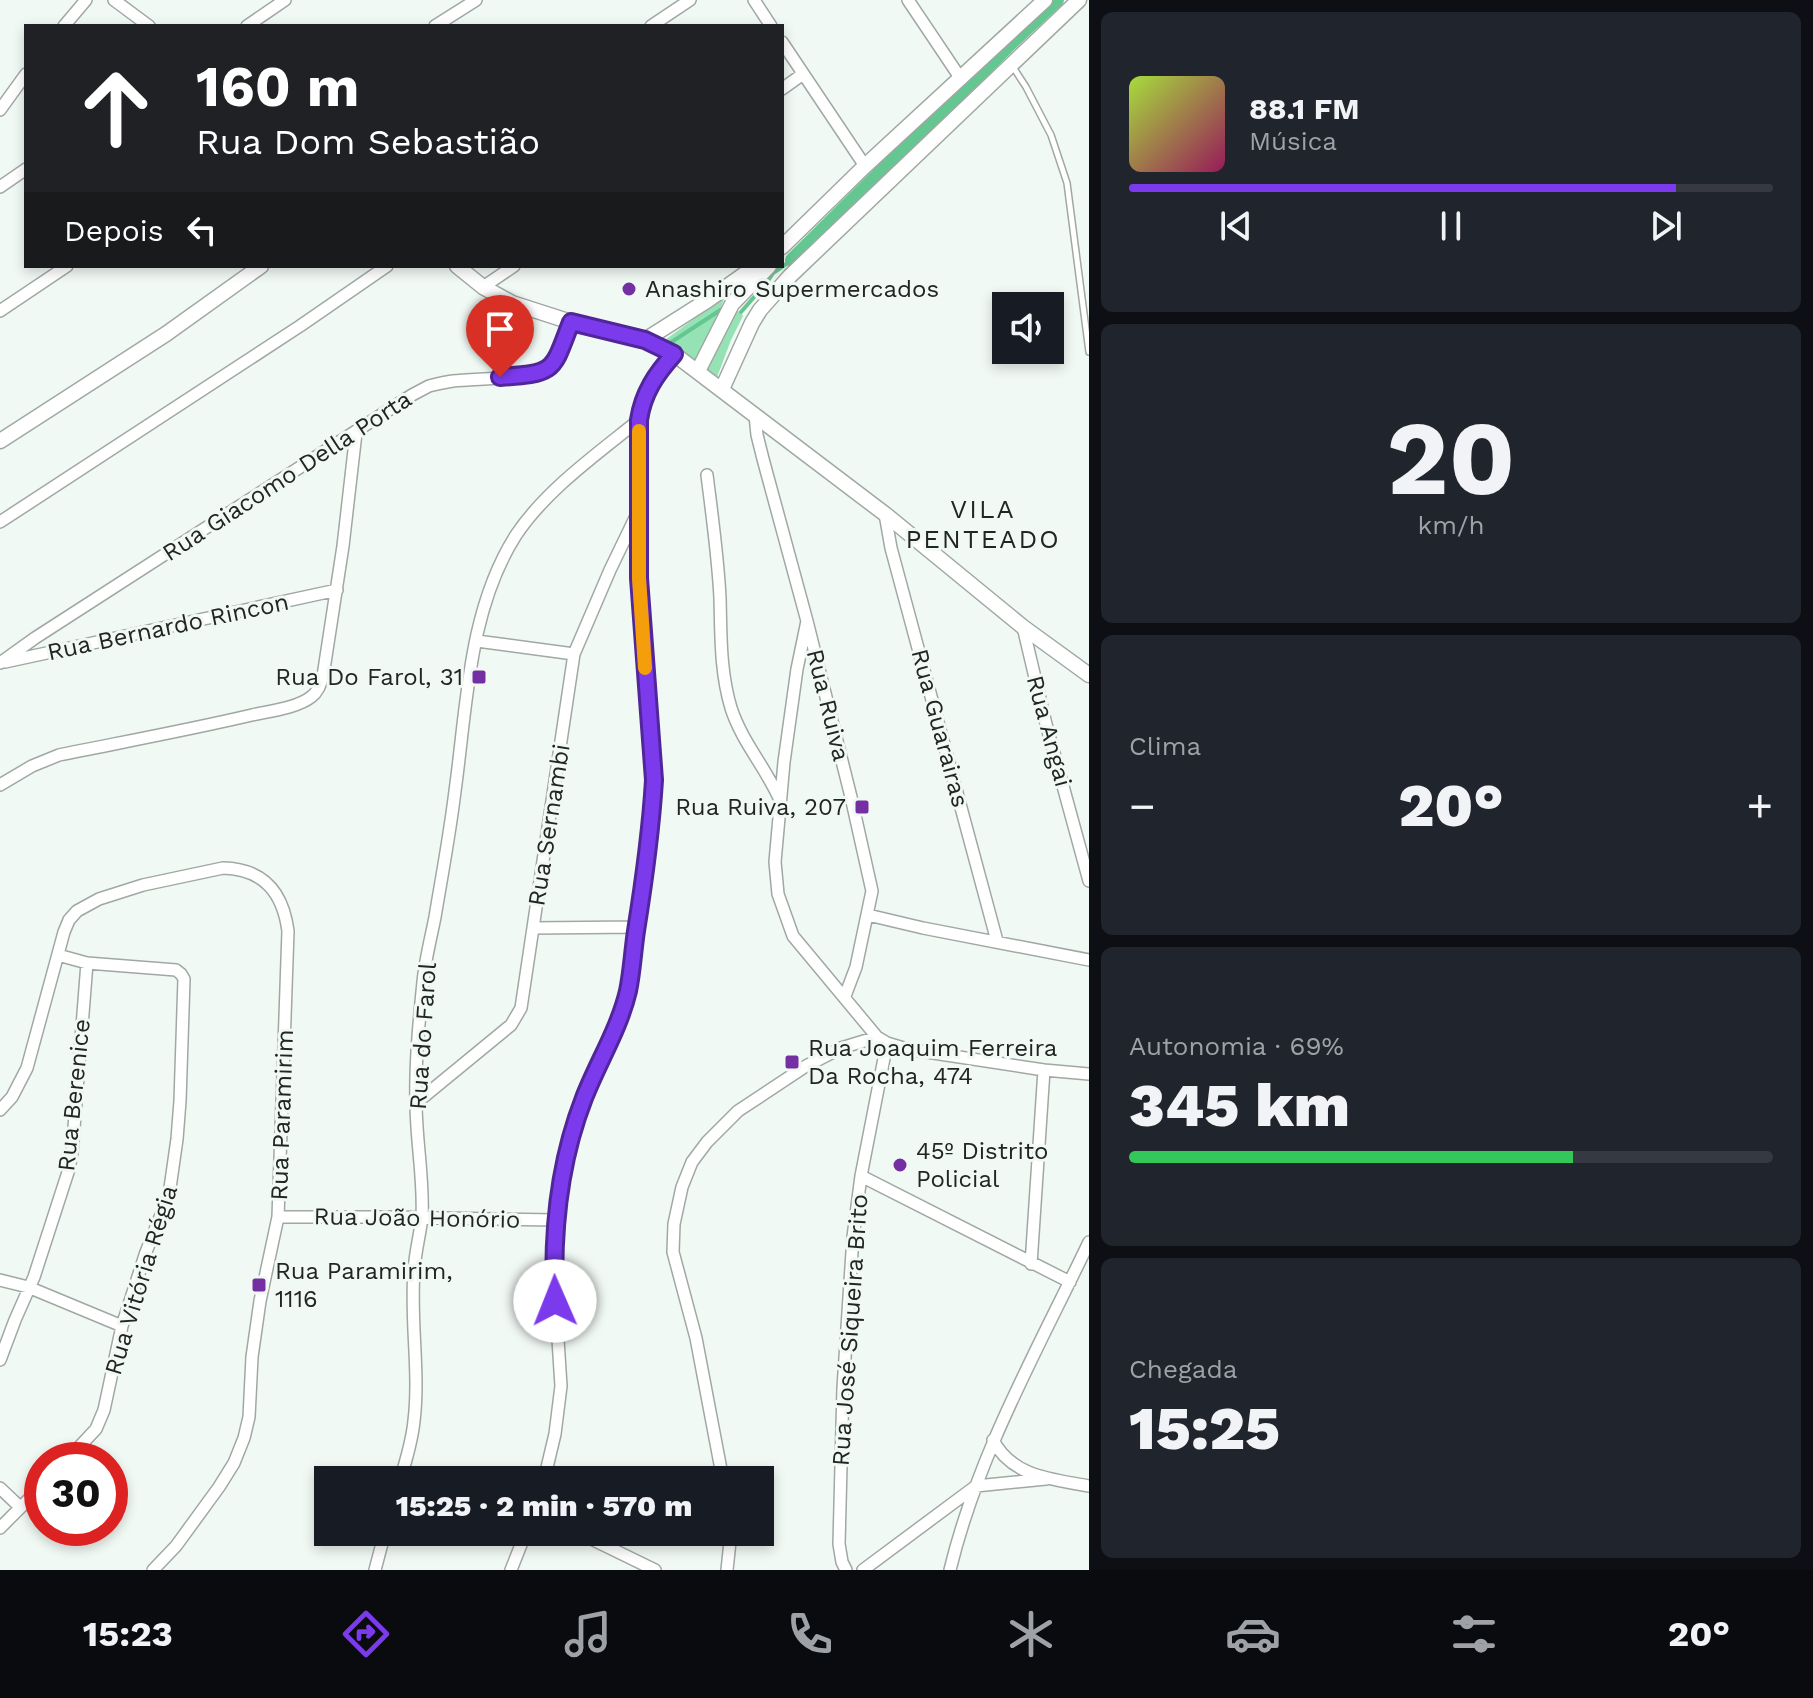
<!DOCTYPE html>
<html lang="pt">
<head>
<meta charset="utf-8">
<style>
	body { margin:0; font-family:"Work Sans",sans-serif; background:#20242c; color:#f1f3f6; height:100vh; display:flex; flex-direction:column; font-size:30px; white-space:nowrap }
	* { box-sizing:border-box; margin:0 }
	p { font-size:26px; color:#9ea1a6 }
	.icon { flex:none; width:44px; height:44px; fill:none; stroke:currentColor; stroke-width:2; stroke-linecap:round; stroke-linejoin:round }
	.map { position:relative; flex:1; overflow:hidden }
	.side { display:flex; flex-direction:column; gap:12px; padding:12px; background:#0d0f14; width:724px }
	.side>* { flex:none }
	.hud { position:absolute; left:24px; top:24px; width:760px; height:244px; border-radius:0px; box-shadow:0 4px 12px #0003; background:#202124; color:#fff; overflow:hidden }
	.tools { position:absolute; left:992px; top:292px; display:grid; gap:16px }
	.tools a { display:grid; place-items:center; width:72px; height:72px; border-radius:0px; background:#171b24; box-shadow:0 4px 12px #0003; font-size:40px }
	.speed { position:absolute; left:24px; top:1442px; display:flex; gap:16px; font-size:40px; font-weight:700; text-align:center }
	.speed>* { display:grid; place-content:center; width:104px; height:104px; border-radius:50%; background:#171b24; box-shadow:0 4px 12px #0003; line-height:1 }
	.speed .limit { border:12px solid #d22; background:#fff; color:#111 }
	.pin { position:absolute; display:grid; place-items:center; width:68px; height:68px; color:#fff; margin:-82px -34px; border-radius:50% 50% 50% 0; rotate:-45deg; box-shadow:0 0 8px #0007 }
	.pin .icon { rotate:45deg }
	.me { position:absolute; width:88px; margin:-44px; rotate:359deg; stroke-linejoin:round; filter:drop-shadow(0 0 6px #0008) }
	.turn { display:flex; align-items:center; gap:28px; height:168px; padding:0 40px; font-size:36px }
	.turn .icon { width:104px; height:104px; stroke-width:2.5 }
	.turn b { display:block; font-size:56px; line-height:68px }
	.then { display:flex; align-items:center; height:76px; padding:0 40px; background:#0003; gap:16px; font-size:30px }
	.big { font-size:60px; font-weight:800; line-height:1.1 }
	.side .widget { flex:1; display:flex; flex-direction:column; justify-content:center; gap:12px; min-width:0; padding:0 28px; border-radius:12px; background:#20242c }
	.side .dial { align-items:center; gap:0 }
	.dial b { font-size:104px; line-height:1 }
	.song { display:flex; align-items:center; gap:24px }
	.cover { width:96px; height:96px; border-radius:12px; background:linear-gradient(135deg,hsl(80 70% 55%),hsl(330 70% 35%)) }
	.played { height:8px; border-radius:4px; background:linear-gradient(90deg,#7c3aed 85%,#363941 85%) }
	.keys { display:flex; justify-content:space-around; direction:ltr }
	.heat { display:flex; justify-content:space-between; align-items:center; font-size:44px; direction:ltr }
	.charge { height:12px; border-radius:6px; background:linear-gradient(90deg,#34c759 69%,#363941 0) }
	.trip { position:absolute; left:314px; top:1466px; width:460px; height:80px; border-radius:0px; background:#171b24; box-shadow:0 4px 12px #0003; font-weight:800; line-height:80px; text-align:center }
	.dock { display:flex; height:128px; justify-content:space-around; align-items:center; background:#090b0e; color:#9ea1a6 }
	.dock .icon { width:56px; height:56px }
	.dock .active { color:#7c3aed }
	.dock b { font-size:36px; color:#f1f3f6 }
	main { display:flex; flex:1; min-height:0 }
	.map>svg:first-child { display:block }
</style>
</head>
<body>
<main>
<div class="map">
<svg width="1089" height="1570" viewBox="0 0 1089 1570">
	<rect width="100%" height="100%" fill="#f1f9f4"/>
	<!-- green -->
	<path fill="#95e2b5" d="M725 296 718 316 729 309 741 312 743 316 731 340 716 380 661 343Z"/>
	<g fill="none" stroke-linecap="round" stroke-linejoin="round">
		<!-- stream -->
		<path stroke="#64c791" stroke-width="4" d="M741 312 768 281 773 273 792 260
			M670 343 725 307"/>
		<!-- canal -->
		<path stroke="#64c791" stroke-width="14" d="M792 260 1008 46 1057 0"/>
		<!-- service casing -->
		<g stroke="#a1a8a3" stroke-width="8">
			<path id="service" d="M1013 67 1026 87 1051 135 1067 183 1089 352"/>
		</g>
		<!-- minor casing -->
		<g stroke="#a1a8a3" stroke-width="14">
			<path id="minor" d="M114 0 149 26
				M754 0 771 26
				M908 0 961 79
				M64 26 86 0
				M247 26 285 0
				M435 26 476 0
				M651 26 690 0
				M782 42 865 166
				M782 89 803 74
				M0 110 26 74
				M0 187 26 169
				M483 287 514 266
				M0 311 67 266
				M755 415 757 435 763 459 807 621 851 797 872 891 856 967 845 996
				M707 475C712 515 718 557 720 598 721 635 720 671 731 708 742 742 766 768 780 800
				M885 514 891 548 997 941
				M0 522 300 326 387 266
				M807 621 797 669 784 762 775 862 778 894 793 936 877 1037 887 1043 907 1049 1044 1070 1089 1074
				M1023 627 1046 724 1089 881
				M477 641 574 654
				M5 662 337 590
				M0 663 35 638 412 395 429 386C437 384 445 382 453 381 476 378 535 380 551 367 560 359 567 333 571 322
				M0 785 32 766 59 755C123 742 188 730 252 715 269 711 297 708 311 697 318 692 320 685 323 676L343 546 356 433
				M868 915 923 928 1089 960
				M533 928 637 927
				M58 955 87 963 176 970 181 974 184 979 180 1101 177 1139 169 1195 146 1252 122 1326 104 1410 96 1429 67 1460
				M416 1103 511 1025 521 1008 574 654 610 570 636 516
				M0 1110 12 1097 27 1068 64 932 69 920 77 911 99 899 143 885 223 868C264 869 283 893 288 931L278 1217 260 1301 252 1357 249 1417 244 1438 234 1463 219 1487 176 1546 153 1570
				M861 1176 1070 1282
				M278 1217H390L556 1220
				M1031 1264 1044 1070
				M0 1280 28 1287 122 1326
				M0 1360 15 1320 34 1277 69 1169 72 1153 87 963
				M993 1440C1012 1477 1052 1479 1089 1486
				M400 1480C406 1461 412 1441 414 1421 420 1371 410 1321 414 1271 415 1252 420 1235 422 1217 424 1179 416 1141 416 1102 415 1062 419 1022 423 982 425 960 431 938 435 917 442 875 450 833 455 791 467 706 468 610 516 535 546 490 597 454 639 420
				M544 1480 555 1434 561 1386 554 1278 556 1220 564 1165 569 1142 585 1095 614 1033 628 990 644 881 652 813 654 780 639 578V420C643 392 656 374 674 354
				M723 1480 696 1338 673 1252 674 1224 682 1187 692 1162 707 1142 738 1111 806 1066 841 1048 877 1037
				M0 1488 20 1507
				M0 1528 42 1486
				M577 1532 655 1570
				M375 1570 385 1532
				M511 1570 526 1532
				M727 1570 731 1532
				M846 1570 842 1562 839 1544 843 1388 853 1237 861 1176 887 1043
				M863 1570 976 1486 1046 1479
				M950 1570C978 1454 1038 1349 1089 1242"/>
		</g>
		<!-- tertiary casing -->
		<g stroke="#a1a8a3" stroke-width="17">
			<path id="tertiary" d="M782 247 865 166 1045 0
				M457 266 483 287 512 303 571 322 645 340 674 354 885 514 1023 627 1089 675
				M645 340 708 300 756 266
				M698 371 732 304 769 266
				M722 389 752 323 760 310 790 276 1079 0
				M0 441 166 334 261 266"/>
		</g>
		<!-- service -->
		<use href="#service" stroke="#fff" stroke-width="5"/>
		<!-- minor -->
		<use href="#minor" stroke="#fff" stroke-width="11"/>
		<!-- tertiary -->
		<use href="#tertiary" stroke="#fff" stroke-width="14"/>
	</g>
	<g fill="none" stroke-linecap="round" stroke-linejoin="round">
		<!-- route casing -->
		<g stroke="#51269a" stroke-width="20">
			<path id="route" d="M500 377C556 373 552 372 571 322L645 340 674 354C656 374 643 393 639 420V578L654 780C651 831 644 881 636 931 633 951 632 972 628 991 619 1029 598 1062 584 1098 559 1162 552 1233 555 1301"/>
		</g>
		<!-- route -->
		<use href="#route" stroke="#7c3aed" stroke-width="14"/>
		<!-- slow -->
		<path stroke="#f59e0b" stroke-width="14" d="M639 431V578L645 668"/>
	</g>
	<!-- markers -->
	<g fill="#742fa3" stroke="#f1f9f4" stroke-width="3">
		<circle cx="629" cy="289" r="8"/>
		<rect x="471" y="669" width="16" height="16" rx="4"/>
		<rect x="854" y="799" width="16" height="16" rx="4"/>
		<rect x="784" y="1054" width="16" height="16" rx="4"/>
		<circle cx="900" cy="1165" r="8"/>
		<rect x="251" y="1277" width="16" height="16" rx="4"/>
	</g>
	<g text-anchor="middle" stroke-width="6" stroke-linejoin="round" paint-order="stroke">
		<!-- poi labels -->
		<g font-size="24" fill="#222523" stroke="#f1f9f4" text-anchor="start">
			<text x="645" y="297">Anashiro Supermercados</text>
			<text x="463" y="685" text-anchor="end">Rua Do Farol, 31</text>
			<text x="846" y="815" text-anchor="end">Rua Ruiva, 207</text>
			<text x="808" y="1056">Rua Joaquim Ferreira<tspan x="808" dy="28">Da Rocha, 474</tspan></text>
			<text x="916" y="1159">45º Distrito<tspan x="916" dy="28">Policial</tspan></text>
			<text x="275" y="1279">Rua Paramirim,<tspan x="275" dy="28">1116</tspan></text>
		</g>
		<!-- street labels -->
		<g font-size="24" fill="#222523" stroke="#f1f9f4">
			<text transform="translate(287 476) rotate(-33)" y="8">Rua Giacomo Della Porta</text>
			<text transform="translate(168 627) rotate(-12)" y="8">Rua Bernardo Rincon</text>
			<text transform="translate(828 705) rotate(76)" y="8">Rua Ruiva</text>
			<text transform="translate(940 728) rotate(75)" y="8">Rua Guarairas</text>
			<text transform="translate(1049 731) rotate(75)" y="8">Rua Angai</text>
			<text transform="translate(549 825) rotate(-81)" y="8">Rua Sernambi</text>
			<text transform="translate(423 1036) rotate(-86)" y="8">Rua do Farol</text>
			<text transform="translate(74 1095) rotate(-84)" y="8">Rua Berenice</text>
			<text transform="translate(282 1115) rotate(-88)" y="8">Rua Paramirim</text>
			<text transform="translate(417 1218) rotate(1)" y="8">Rua João Honório</text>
			<text transform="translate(141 1280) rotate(-73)" y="8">Rua Vitória Régia</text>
			<text transform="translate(850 1330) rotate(-86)" y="8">Rua José Siqueira Brito</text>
		</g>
		<!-- neighbourhood labels -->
		<g font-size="26" letter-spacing="2" fill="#222523" stroke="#f1f9f4">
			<text x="983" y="518">VILA<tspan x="983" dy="30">PENTEADO</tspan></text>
		</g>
	</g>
</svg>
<div class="tools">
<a><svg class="icon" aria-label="sound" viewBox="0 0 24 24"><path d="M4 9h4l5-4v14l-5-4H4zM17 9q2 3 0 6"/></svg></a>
</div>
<div class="speed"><div class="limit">30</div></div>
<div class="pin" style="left:500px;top:377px;background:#d93025"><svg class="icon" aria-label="arrive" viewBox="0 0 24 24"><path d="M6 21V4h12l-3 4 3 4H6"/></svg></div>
<svg class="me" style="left:555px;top:1301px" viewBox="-20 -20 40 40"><circle r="19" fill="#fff"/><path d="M0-13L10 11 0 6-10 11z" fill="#7c3aed"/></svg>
<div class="trip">15:25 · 2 min · 570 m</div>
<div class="hud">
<div class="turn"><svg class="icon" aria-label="ahead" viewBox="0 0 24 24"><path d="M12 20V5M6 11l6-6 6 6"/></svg><div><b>160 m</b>Rua Dom Sebastião</div></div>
<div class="then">Depois<svg class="icon" aria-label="left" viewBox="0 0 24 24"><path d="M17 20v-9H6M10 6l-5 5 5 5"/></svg></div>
</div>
</div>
<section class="side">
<div class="widget">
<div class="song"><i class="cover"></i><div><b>88.1 FM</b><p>Música</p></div></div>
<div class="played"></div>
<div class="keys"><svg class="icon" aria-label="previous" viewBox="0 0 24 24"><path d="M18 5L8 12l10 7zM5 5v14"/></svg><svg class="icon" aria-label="pause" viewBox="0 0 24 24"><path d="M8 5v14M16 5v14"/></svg><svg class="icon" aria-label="next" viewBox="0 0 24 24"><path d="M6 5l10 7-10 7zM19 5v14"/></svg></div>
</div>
<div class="widget dial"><b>20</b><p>km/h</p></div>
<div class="widget"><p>Clima</p>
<div class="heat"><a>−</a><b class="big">20°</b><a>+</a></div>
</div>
<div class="widget"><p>Autonomia · 69%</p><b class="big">345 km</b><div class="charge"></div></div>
<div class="widget"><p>Chegada</p><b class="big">15:25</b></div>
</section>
</main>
<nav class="dock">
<b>15:23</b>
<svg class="icon active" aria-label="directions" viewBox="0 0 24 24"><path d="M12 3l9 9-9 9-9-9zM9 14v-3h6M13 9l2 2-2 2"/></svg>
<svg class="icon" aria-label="music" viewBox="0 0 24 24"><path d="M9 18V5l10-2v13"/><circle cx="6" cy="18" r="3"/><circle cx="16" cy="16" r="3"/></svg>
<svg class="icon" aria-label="phone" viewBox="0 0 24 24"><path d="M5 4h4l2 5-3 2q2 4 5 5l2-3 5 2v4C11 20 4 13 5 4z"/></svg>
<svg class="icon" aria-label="climate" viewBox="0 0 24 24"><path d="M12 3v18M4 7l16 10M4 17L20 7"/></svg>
<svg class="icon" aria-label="car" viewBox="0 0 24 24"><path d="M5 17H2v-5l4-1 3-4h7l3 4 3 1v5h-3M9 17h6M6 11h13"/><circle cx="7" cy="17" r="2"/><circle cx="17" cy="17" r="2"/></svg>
<svg class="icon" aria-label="filters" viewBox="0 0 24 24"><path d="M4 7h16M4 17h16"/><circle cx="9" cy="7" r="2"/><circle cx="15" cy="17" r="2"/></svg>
<b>20°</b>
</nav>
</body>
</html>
